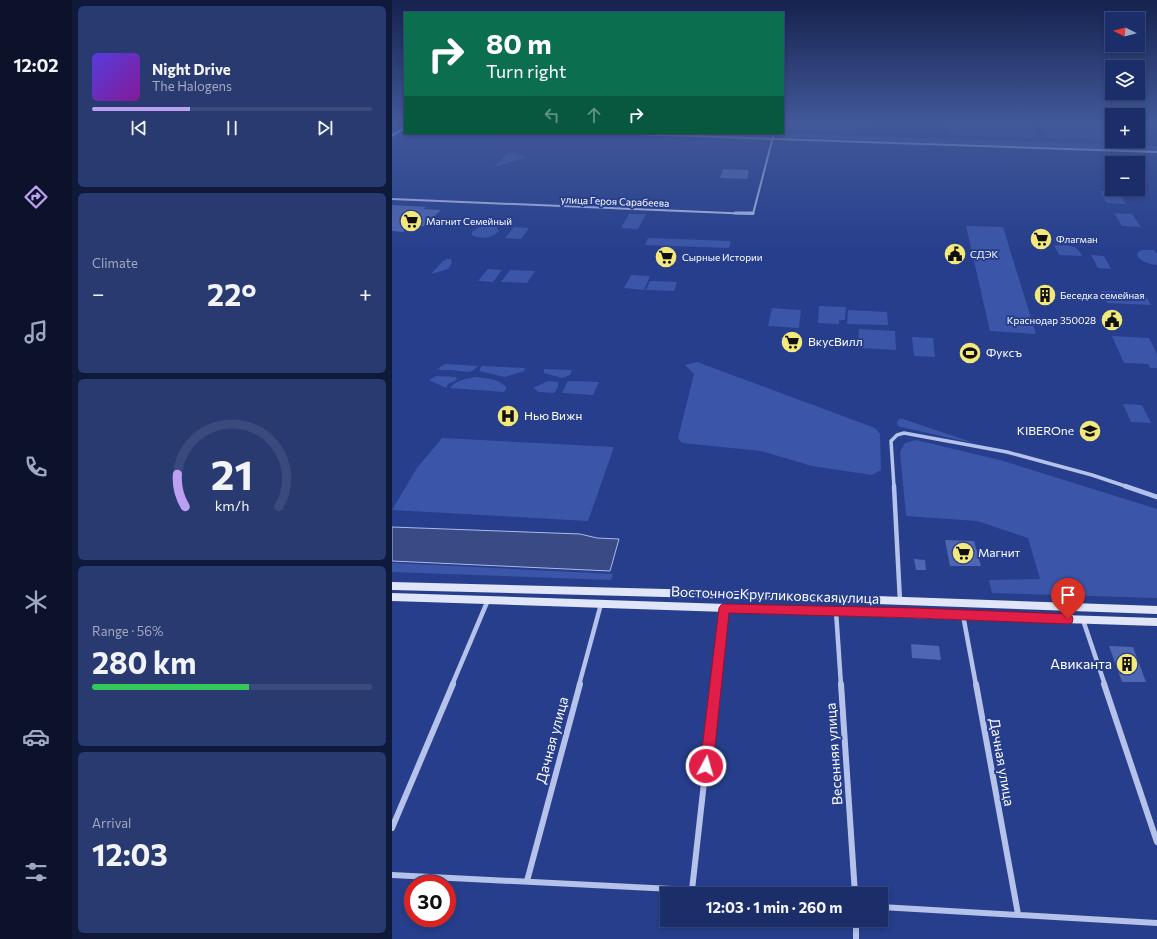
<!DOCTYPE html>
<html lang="en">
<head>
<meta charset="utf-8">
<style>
	body { margin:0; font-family:Commissioner,sans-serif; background:#293a71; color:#f1f3f6; height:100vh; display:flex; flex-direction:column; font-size:15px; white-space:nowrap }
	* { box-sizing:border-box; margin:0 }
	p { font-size:13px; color:#a0a8c0 }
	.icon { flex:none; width:22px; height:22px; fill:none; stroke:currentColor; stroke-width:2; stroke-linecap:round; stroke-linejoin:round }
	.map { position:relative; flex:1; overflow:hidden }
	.details { display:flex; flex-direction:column; gap:6px; padding:6px; background:#0f193a; width:320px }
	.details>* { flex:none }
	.top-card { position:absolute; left:12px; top:12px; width:380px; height:122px; border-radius:0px; box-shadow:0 2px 6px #0003,0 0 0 1px #3a4a7d; background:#0b6e4f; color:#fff; overflow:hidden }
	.needle { width:26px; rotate:276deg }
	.buttons { position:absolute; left:713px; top:12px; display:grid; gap:8px }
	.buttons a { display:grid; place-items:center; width:40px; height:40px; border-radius:0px; background:#1c2e69; box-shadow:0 2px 6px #0003,0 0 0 1px #3a4a7d; font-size:20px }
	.speed { position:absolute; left:12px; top:875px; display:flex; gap:8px; font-size:20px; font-weight:700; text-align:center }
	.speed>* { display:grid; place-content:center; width:52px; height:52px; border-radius:50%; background:#1c2e69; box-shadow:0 2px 6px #0003,0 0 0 1px #3a4a7d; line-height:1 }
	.speed .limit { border:6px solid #d22; background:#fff; color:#111 }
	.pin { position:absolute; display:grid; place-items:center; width:34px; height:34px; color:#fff; margin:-41px -17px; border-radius:50% 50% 50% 0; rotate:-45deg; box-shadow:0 0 4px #0007 }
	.pin .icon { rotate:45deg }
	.me { position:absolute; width:44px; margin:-22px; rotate:6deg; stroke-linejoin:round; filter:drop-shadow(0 0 3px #0008) }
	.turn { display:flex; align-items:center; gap:14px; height:84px; padding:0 16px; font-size:18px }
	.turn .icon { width:52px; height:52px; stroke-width:2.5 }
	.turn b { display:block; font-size:28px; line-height:34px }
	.lanes { display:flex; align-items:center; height:38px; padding:0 16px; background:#0003; justify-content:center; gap:20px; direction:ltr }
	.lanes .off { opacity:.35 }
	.big { font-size:30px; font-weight:700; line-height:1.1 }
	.details .widget { flex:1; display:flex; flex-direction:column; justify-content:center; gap:6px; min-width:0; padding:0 14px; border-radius:6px; background:#293a71 }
	.details .dial { align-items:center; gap:0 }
	.dial svg { height:104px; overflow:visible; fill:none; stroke:#3a4a7d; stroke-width:7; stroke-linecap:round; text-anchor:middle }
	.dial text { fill:#f1f3f6; stroke:none }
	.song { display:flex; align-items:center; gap:12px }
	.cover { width:48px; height:48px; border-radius:6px; background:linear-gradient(135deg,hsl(250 70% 55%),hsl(290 70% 35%)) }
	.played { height:4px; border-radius:2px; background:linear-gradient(90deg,#bca0f2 35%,#3a4a7d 35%) }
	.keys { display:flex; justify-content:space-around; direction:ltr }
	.heat { display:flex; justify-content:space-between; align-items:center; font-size:22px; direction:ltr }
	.charge { height:6px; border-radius:3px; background:linear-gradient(90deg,#34c759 56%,#3a4a7d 0) }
	.trip { position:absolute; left:268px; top:887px; width:228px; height:40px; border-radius:0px; background:#1c2e69; box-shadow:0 2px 6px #0003,0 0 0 1px #3a4a7d; font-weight:700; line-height:40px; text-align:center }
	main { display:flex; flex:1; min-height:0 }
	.dock { display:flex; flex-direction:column; width:72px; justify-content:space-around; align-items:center; background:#0b122a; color:#a0a8c0 }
	.dock .icon { width:28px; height:28px }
	.dock .on { color:#bca0f2 }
	.dock b { font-size:18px; color:#f1f3f6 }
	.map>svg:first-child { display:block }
</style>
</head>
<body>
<main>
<nav class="dock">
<b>12:02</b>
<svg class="icon on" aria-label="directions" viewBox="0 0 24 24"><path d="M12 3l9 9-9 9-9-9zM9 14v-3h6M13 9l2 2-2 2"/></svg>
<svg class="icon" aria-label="music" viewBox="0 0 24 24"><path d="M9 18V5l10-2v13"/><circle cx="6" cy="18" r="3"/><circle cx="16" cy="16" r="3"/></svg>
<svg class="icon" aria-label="phone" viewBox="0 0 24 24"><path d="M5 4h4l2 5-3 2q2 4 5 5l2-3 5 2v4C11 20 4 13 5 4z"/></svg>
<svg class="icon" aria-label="climate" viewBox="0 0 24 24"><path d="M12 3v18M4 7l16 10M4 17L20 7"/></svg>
<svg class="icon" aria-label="car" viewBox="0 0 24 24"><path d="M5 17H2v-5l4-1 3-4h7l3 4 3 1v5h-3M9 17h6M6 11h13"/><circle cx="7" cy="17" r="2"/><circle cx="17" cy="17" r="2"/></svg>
<svg class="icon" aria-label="filters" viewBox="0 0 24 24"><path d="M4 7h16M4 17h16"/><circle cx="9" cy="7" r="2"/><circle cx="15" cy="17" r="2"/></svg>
</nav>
<section class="details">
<div class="widget">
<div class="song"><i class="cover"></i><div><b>Night Drive</b><p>The Halogens</p></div></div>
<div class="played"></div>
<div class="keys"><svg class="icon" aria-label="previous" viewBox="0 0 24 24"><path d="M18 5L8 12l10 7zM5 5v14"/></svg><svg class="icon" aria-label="pause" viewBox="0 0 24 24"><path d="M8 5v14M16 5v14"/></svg><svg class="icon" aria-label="next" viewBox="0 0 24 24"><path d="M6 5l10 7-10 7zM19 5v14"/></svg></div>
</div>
<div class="widget"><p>Climate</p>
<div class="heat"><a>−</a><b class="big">22°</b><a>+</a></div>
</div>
<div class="widget dial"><svg viewBox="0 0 100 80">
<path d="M14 69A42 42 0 1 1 86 69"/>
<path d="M14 69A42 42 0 0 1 8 44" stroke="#bca0f2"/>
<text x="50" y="56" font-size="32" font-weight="700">21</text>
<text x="50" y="72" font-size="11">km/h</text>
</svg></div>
<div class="widget"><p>Range · 56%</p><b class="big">280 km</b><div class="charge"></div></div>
<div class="widget"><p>Arrival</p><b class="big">12:03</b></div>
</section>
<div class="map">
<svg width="765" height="939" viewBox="0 0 765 939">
	<rect width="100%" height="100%" fill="#263e8c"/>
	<!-- green -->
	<path fill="#3b56a8" d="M395 121H476V132L394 130Z
		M553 121H637L645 138 557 135Z
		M647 121H720V140L656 138Z
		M209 133H379L377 138H366V140Z
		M386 133 765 146V151L385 137Z
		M117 152 136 157 102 167Z
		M708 191H726L734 204 715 203Z
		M722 213 740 214 749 227 730 226Z
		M237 214H254L246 229 229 228Z
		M95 226H104L107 231C101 238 88 240 80 235V232L87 227Z
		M574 226 611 227 644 334 598 331Z
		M122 227 137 228 129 239 113 238Z
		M256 238 339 241 337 248 253 245Z
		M662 245C676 246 684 243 690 256L667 255Z
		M750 250H762L765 254V265C757 264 749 262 745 255L746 252Z
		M699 255 712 256 719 269 706 268Z
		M55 259H59L60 263 56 269 39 274 51 261Z
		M96 269 110 270 101 282 86 281Z
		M118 270 143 271 135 283 109 282Z
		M239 275 258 276 252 290 232 288Z
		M258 281 285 282 282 291 254 290Z
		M709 291 752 293 759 305 715 303Z
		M427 306 454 307 453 320H447V324L426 323Z
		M380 308 409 310 407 328 376 326Z
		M456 310 495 312 496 325 455 324Z
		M467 329 503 331 504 350 466 348Z
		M720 336 757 338 765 354V368H758L756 364 732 363Z
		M520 337 541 338 543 357 522 356Z
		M305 362 483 428 488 434 489 470 480 475 420 466 369 451 290 443 286 438 302 374 293 365Z
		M53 364 86 366C78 376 69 370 58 370 52 370 51 371 45 369Z
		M90 366 133 368 132 371 113 377 87 371Z
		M152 369 180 370 178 375 170 378 152 373Z
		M44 376 64 377 65 380 56 384 54 388 37 380Z
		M84 377C94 378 108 379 115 388L112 392 58 388C64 380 74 379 84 377Z
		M156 381 166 382V387L162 393 147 392 141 388Z
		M176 381 207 382 201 395 170 393Z
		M731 404 750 405 759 423 739 422Z
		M507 419H511L585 444 509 427 505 425V422Z
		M50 438 222 447 196 521 0 510 25 468Z
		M524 440 608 460 765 509V598L600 593 597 580 648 579 636 538 585 521 514 516 508 452 513 443Z
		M0 563 221 574 219 580 0 572Z"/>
	<!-- water -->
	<path fill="#394a84" stroke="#aabaeb" d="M0 527 188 534 205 538 227 539 218 571 0 561Z"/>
	<!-- building -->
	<path fill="#4f67b2" d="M331 169 357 170 355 179 328 178Z
		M0 205 34 207 31 209 49 210 32 226H17L11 232 0 231Z
		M656 289 661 302 650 297 644 292Z
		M553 540 582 541 589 566H558Z
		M522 559 533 560 534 570H524Z
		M519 644 547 646 549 660 520 658Z
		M717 646 741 647 754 682H730Z"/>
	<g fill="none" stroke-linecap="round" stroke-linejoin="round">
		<!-- street-far4 -->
		<path stroke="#b5c2ea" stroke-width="2" d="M214 133 765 152
			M0 199 361 214 382 133"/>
		<!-- street-far3 -->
		<path stroke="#b5c2ea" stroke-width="3" d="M343 213H361"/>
		<!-- street-far2 -->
		<path stroke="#b5c2ea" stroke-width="3.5" d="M502 487 499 441 505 435 512 433 615 452 700 475 736 487"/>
		<!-- street-far1 -->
		<path stroke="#b5c2ea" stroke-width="4.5" d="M502 486 508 601
			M733 486 765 497
			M444 611 449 685
			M571 615 584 685
			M691 620 713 685
			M60 685 96 600
			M187 685 209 604
			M323 685 332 608"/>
		<!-- street -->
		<path stroke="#b5c2ea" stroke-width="6" d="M449 684 463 894
			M584 684 626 914
			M712 684 765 842
			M0 828 61 684
			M0 875 300 890 337 894
			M135 881 188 684
			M300 890 323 684
			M489 907 765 923
			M464 920V939"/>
		<!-- secondary -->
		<path fill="#e0e5f8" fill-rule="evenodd" d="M13 126V129L0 137V134Z
			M0 582 313 590 765 606V614L313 598 0 590Z
			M0 593 765 618V626L0 601Z"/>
	</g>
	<!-- sky -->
	<linearGradient id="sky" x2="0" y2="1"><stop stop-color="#15224d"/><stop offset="0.48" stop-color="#415899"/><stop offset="1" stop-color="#415899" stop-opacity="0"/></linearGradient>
	<rect width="765" height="253" fill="url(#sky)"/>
	<!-- route -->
	<path fill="#e11d48" stroke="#92132f" d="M332 604 524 608 676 614 680 616 681 619 680 623 676 624 524 618 337 613 321 766 319 770 314 772 310 770 308 766 327 608 329 605Z"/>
	<!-- icons -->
	<defs>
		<g id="supermarket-disc" transform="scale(1.15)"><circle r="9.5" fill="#f3e97a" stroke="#263e8c"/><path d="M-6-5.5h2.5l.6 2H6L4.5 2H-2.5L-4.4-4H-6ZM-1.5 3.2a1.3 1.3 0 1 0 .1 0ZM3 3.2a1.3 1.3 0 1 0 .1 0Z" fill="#111"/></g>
		<g id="civic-disc" transform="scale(1.15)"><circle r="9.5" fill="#f3e97a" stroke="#263e8c"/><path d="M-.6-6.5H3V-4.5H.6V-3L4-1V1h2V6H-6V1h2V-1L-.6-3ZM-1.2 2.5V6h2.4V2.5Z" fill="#111"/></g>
		<g id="building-disc" transform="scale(1.15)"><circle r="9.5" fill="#f3e97a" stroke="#263e8c"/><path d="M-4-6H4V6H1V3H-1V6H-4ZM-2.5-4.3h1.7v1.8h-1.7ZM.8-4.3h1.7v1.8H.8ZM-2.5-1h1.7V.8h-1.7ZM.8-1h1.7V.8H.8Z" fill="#111"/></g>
		<g id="stadium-disc" transform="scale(1.15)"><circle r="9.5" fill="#f3e97a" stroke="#263e8c"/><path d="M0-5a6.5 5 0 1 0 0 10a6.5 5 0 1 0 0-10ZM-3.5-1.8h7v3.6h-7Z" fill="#111"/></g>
		<g id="hospital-disc" transform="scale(1.15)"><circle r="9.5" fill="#f3e97a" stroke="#263e8c"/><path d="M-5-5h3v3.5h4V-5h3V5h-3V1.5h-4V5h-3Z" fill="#111"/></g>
		<g id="school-disc" transform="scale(1.15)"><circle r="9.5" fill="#f3e97a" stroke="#263e8c"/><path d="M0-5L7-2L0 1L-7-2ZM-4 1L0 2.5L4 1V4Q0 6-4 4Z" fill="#111"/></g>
	</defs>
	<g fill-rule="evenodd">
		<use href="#supermarket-disc" x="19" y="221"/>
		<use href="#supermarket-disc" x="649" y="239"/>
		<use href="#civic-disc" x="563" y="254"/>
		<use href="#supermarket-disc" x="274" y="257"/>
		<use href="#building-disc" x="653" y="295"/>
		<use href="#civic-disc" x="720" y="320"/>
		<use href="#supermarket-disc" x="400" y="342"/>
		<use href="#stadium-disc" x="578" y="353"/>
		<use href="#hospital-disc" x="116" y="416"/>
		<use href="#school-disc" x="698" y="431"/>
		<use href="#supermarket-disc" x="571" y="553"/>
		<use href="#building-disc" x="735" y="664"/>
	</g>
	<g text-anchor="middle" stroke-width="4" stroke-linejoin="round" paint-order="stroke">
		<!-- far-street labels -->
		<g font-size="10" fill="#fff" stroke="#263e8c">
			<text transform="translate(223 201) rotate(2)" y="4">улица Героя Сарабеева</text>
		</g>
		<!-- far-poi labels -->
		<g font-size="10" fill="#fff" stroke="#263e8c" text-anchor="start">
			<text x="34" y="225">Магнит Семейный</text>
			<text x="664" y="243">Флагман</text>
			<text x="578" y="258">СДЭК</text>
			<text x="290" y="261">Сырные Истории</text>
			<text x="668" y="299">Беседка семейная</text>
			<text x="704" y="324" text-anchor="end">Краснодар 350028</text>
		</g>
		<!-- poi labels -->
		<g font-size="12" fill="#fff" stroke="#263e8c" text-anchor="start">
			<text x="416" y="346">ВкусВилл</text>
			<text x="594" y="357">Фуксъ</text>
			<text x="132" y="420">Нью Вижн</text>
			<text x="682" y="435" text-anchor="end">KIBEROne</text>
			<text x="586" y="557">Магнит</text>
		</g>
		<!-- near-street labels -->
		<g font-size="14" fill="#fff" stroke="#263e8c">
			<text transform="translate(383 595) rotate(2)" y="5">Восточно-Кругликовская улица</text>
			<text transform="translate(160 740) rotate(-75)" y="5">Дачная улица</text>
			<text transform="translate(442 754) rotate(-94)" y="5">Весенняя улица</text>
			<text transform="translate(610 762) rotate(80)" y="5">Дачная улица</text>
		</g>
		<!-- near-poi labels -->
		<g font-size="14" fill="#fff" stroke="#263e8c" text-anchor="end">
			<text x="720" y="669">Авиканта</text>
		</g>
	</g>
</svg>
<div class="buttons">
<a><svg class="needle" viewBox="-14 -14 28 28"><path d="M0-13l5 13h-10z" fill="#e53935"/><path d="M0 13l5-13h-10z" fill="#a0a8c0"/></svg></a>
<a><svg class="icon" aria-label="layers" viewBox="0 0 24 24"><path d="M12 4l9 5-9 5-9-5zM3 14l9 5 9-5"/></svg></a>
<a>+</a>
<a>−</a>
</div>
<div class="speed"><div class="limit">30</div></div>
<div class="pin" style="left:676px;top:619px;background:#d93025"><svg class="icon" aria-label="arrive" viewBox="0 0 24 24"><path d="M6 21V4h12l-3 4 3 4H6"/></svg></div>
<svg class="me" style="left:314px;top:766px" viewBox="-20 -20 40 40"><circle r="17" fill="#e11d48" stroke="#fff" stroke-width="3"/><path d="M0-11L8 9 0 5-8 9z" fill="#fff"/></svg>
<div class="trip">12:03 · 1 min · 260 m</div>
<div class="top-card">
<div class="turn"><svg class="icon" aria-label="right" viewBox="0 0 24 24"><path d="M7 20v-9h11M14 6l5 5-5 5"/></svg><div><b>80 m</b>Turn right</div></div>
<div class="lanes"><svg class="icon off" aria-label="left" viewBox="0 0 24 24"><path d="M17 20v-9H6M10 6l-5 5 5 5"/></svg><svg class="icon off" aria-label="ahead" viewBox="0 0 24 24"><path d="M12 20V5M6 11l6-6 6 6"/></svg><svg class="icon" aria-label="right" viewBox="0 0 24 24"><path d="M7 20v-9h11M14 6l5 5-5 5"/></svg></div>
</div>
</div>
</main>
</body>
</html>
